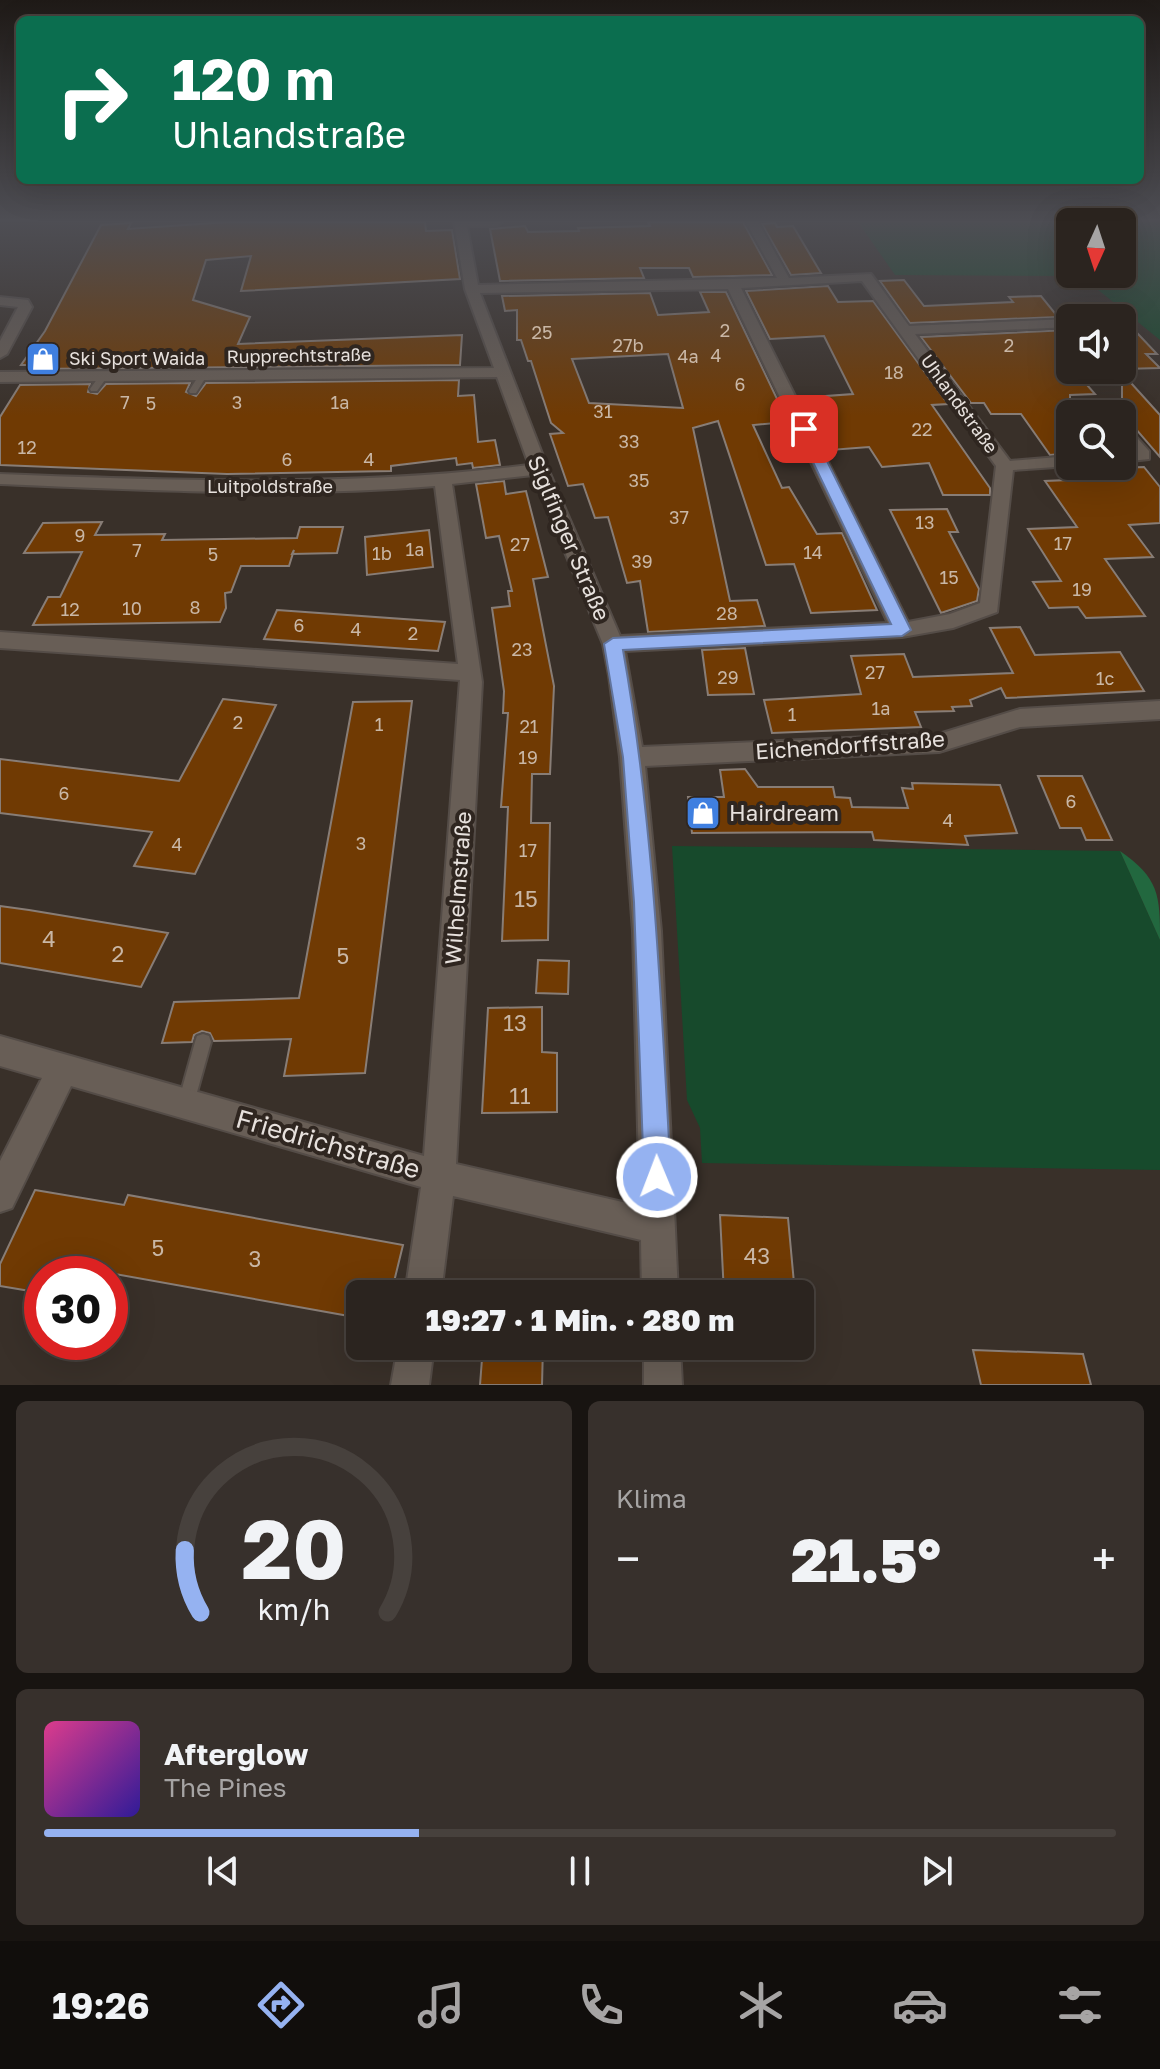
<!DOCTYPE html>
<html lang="de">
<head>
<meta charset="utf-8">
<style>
	body { margin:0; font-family:"Golos Text",sans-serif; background:#37302c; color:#f1f3f6; height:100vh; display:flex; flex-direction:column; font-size:30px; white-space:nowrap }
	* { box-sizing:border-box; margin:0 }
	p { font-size:26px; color:#a6a4a4 }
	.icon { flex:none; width:44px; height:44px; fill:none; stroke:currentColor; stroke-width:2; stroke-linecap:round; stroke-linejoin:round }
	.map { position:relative; height:1385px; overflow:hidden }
	.panel { display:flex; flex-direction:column; gap:16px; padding:16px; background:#181411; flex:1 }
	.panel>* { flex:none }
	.guide { position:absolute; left:16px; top:16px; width:1128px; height:168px; border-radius:12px; box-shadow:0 8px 32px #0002,0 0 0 2px #47413d; background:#0b6e4f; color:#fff; overflow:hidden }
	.needle { width:52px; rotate:183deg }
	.tools { position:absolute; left:1056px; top:208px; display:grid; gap:16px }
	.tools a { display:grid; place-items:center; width:80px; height:80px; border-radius:12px; background:#2b241f; box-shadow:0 8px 32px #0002,0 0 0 2px #47413d; font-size:40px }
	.speed { position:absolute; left:24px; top:1256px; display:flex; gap:16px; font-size:40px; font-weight:700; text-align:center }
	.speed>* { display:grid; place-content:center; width:104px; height:104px; border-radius:50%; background:#2b241f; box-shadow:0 8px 32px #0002,0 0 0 2px #47413d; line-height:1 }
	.speed .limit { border:12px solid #d22; background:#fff; color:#111 }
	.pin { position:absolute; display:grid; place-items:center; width:68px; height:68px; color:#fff; margin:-34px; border-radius:16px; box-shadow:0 4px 12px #0006 }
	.me { position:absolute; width:88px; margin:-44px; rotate:359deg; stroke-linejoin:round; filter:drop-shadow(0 0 6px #0008) }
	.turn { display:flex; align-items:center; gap:28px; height:168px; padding:0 24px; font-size:36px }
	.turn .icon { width:104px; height:104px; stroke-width:2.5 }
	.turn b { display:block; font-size:56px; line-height:68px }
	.big { font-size:60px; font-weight:800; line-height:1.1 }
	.panel .card { flex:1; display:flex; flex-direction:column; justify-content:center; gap:12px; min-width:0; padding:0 28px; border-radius:12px; background:#37302c }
	.panel .dial { align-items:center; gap:0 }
	.dial svg { height:208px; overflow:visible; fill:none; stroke:#47413d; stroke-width:7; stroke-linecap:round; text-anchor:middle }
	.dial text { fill:#f1f3f6; stroke:none }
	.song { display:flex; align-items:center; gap:24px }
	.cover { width:96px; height:96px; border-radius:12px; background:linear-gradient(135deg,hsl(330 70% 55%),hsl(250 70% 35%)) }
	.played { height:8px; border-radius:4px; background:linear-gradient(90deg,#95b2f1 35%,#47413d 35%) }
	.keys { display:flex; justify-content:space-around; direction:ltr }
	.heat { display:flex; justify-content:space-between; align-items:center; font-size:44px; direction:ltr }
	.panel .tiles { flex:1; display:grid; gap:16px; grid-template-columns:1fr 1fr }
	.card:last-child { grid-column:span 2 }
	.trip { position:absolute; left:346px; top:1280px; width:468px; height:80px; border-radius:12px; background:#2b241f; box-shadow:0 8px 32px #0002,0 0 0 2px #47413d; font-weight:800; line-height:80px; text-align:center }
	.dock { display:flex; height:128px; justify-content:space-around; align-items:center; background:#110e0c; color:#a6a4a4 }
	.dock .icon { width:56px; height:56px }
	.dock .current { color:#95b2f1 }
	.dock b { font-size:36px; color:#f1f3f6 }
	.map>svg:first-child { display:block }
</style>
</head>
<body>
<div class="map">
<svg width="1160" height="1385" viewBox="0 0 1160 1385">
	<rect width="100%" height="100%" fill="#393029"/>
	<!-- green -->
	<path fill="#174a2c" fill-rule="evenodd" d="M858 222H1160V340L1081 276 895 275ZM1070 222H1122V274H1070Z
		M672 846 1120 851 1160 940V1170L702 1163 700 1128 687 1100Z"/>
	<!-- forest -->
	<path fill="#22683f" d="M1120 851C1159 878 1160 895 1160 940Z"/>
	<!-- building -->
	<path fill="#703a03" stroke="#887d76" stroke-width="2" fill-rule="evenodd" d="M229 222H425L426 231 452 230 460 279 241 291 251 256 206 260 193 300 250 317 238 344 462 335 460 365 29 369 32 365H21L45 331 101 225 131 223 128 229Z
		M648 222H743L772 275 693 277 689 268H640L644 278 500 281 490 229 525 226 528 232 579 231 578 228 650 226Z
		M775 223 777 227 793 226 821 273 791 275 762 224Z
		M904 280 924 306 1013 302 1009 297 1041 296 1058 317 910 323 880 281Z
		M828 286 838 302 873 301 948 404 932 405 990 488V495H943L929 463 882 467 869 447 830 450 799 398 853 394 824 336 770 339 746 291Z
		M700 292H726L788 422 753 425 782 488 789 487 817 534 842 533 877 610 811 613 794 564 766 565 718 421 693 428 730 601 757 600 765 626 648 632 640 581 627 583 608 517 595 518 583 484 568 486 550 434 563 433 551 423 531 361H528L521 340H517V310L505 311 502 296 650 293 658 315 709 312ZM668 354 683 408 589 403 572 359Z
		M1122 317 1157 354H1146L1160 368 1122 369Z
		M1069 330 1070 370H1074L1095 394 1070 395V453L1050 455 1021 414H991L984 403H971L921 337Z
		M1122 373 1160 415V457L1122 413Z
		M459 380 458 396 474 395 478 442 495 440 500 465 473 468 472 463 457 465 456 458 391 466V471L227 474 0 465V417L20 385 90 384 88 392 97 394 106 384 190 383 186 392 196 396 206 383Z
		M1144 467 1160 487V523L1129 525 1153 557 1105 559 1145 616 1086 618 1078 607 1049 608 1033 582 1061 581 1028 529 1077 527 1045 481 1068 480 1061 470Z
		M504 481 506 494 526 491 548 577 533 579 554 686 550 774H532L531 823H550L548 940 502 941 508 807H501L508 713H503L504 691 492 608 510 606 508 591H512L499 536 486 538 476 484Z
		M947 509 958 532H949L979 589 977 601 941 613 890 510Z
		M102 522 95 535 165 534 162 540 297 538 300 527H343L337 553 292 554 294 550 289 566H241L231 592 225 593 226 608 220 622 33 625 48 597H60L82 552 24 553 43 523Z
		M429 530 433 567 367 575 365 537Z
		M277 610 445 622 438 651 264 639Z
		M1020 627 1035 655 1120 652 1144 691 1006 698 1001 688 970 700 972 706 952 707 954 711 915 712 921 727 772 733 764 700 861 694 851 656 904 654 913 677 1013 673 990 628Z
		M745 648 754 694 708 695 702 650Z
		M223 699 276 705 195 874 134 866 152 832 0 813V759L179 781Z
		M412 701 365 1073 284 1076 291 1039 214 1041 210 1033 202 1031 194 1035 192 1042 162 1043 174 1002 299 998 353 702Z
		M745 769 758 787H833L835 797 850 798 852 807 908 808 902 788 913 789 912 783 1000 785 1017 833 965 836 968 845 874 840 872 832 692 833 688 797H724L720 770Z
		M1038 776H1082L1112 840H1086L1081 828H1060Z
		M0 906 29 910 168 933 141 987 100 980 0 963Z
		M538 960 569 961 568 994 536 993Z
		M542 1007V1052L557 1053V1112L482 1113 488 1008Z
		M35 1190 124 1205 128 1195 403 1245 391 1294H360V1318L76 1267 73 1274H42V1293L0 1286V1264Z
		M720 1215 788 1218 795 1294H724Z
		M483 1346H543L542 1385H480Z
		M973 1350 1083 1354 1091 1385H981Z"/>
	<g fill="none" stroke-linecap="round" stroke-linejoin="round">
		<!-- service casing -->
		<g stroke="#544c47" stroke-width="4">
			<path id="service" d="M100 375 107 377 97 391H91L90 389Z
				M199 375 206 377 196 393H190L189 391Z
				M203 1034 209 1036 211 1042 194 1103 192 1109 186 1111 180 1109 178 1103 195 1042 197 1036Z"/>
		</g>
		<!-- minor casing -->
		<g stroke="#544c47" stroke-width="4">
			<path id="minor" d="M454 222H502L496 226H467L478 285 777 278 746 222H758L789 278 871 274 909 326 1070 319V327L915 334 1010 461 1070 456V466L1013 470 997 612 953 628 902 637 625 651 642 747 939 734 1020 709 1160 701V719L1020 727 939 752 645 766 661 931 678 1294H642L641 1240 453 1196 441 1294H405L421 1187 71 1086 12 1208 0 1212V1161L42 1078 0 1066V1036L424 1156 460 680 0 648V632L458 664 435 486C290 498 145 490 0 484V474C177 481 353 487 529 465L497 377 0 382V372L494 368 465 289ZM862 281 996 466 980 603 950 614 908 622 741 288ZM728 289 888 623 620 636 548 469 480 293ZM533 475 603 644 609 676 620 757 633 931 640 1206 456 1164 482 682 452 484Z
				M0 297 28 300 32 307 7 354 0 358V341L18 307 0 305Z
				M1122 426 1128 428 1149 451V459L1122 462V452L1131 451 1122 441Z
				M398 1346H434L429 1385H391Z
				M644 1346H680L682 1385H644Z"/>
		</g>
		<!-- service -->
		<use href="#service" fill="#685e56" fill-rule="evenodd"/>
		<!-- minor -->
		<use href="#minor" fill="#685e56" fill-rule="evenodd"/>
	</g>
	<!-- sky -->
	<linearGradient id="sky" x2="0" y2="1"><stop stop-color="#1f1a17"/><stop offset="0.53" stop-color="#4e4e54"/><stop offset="1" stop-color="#4e4e54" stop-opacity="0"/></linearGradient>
	<rect width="1160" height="416" fill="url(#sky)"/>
	<!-- route -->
	<path fill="#95b2f1" stroke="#61749d" stroke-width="2" d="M804 425 811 429 911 630 902 636 623 650C654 824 661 1000 671 1177L667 1186 657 1190 648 1186 644 1177 634 902 623 757 604 644 613 638 891 624 797 429Z"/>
	<!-- icons -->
	<defs>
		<g id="shop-square" transform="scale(1.8)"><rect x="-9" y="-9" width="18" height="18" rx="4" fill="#3f7fe0" stroke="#2f2620"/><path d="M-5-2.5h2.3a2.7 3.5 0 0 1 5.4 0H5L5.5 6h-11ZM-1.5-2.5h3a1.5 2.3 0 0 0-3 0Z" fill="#fff"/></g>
	</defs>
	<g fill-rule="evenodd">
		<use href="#shop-square" x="43" y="359"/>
		<use href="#shop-square" x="703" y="813"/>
	</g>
	<g text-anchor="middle" stroke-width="8" stroke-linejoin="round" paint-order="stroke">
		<!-- number labels -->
		<g font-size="18" fill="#c9b7a6">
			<text x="725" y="337">2</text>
			<text x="542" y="339">25</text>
			<text x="628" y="352">27b</text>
			<text x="1009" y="352">2</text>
			<text x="716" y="362">4</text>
			<text x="688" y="363">4a</text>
			<text x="894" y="379">18</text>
			<text x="740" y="391">6</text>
			<text x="125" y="409">7</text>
			<text x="237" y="409">3</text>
			<text x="340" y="409">1a</text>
			<text x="151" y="410">5</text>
			<text x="603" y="418">31</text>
			<text x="922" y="436">22</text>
			<text x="629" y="448">33</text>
			<text x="27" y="454">12</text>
			<text x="287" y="466">6</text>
			<text x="369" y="466">4</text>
			<text x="639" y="487">35</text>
			<text x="679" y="524">37</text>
			<text x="925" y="529">13</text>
			<text x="80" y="542">9</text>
			<text x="1063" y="550">17</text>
			<text x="520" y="551">27</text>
			<text x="415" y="556">1a</text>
			<text x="137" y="557">7</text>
			<text x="813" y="559">14</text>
			<text x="382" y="560">1b</text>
			<text x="213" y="561">5</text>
			<text x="642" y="568">39</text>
			<text x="949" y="584">15</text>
			<text x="1082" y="596">19</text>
			<text x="195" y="614">8</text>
			<text x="132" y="615">10</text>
			<text x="70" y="616">12</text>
			<text x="727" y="620">28</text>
			<text x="299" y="632">6</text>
			<text x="356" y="636">4</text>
			<text x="413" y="640">2</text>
			<text x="522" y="656">23</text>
			<text x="875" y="679">27</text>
			<text x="728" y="684">29</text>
			<text x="1105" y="685">1c</text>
			<text x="881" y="715">1a</text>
			<text x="792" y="721">1</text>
			<text x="238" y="729">2</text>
			<text x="379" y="731">1</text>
			<text x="529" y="733">21</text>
			<text x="528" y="764">19</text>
			<text x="64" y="800">6</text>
			<text x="1071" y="808">6</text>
			<text x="948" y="827">4</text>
			<text x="361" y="850">3</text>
			<text x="177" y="851">4</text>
			<text x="528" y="857">17</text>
		</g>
		<!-- far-street labels -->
		<g font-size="18" fill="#e7e1dd" stroke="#2f2620">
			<text transform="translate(299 356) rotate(-1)" y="6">Rupprechtstraße</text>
			<text transform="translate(959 404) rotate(54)" y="6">Uhlandstraße</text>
			<text x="270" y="493">Luitpoldstraße</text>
		</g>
		<!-- far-poi labels -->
		<g font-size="18" fill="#e7e1dd" stroke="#2f2620" text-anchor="start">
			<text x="69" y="365">Ski Sport Waida</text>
		</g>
		<!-- street labels -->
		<g font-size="22" fill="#e7e1dd" stroke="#2f2620">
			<text transform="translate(569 538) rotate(67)" y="8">Siglfinger Straße</text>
			<text transform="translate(850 745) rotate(-4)" y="8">Eichendorffstraße</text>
			<text transform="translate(458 888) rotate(-86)" y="8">Wilhelmstraße</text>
		</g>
		<!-- poi labels -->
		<g font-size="22" fill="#e7e1dd" stroke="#2f2620" text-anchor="start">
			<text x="729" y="821">Hairdream</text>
		</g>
		<!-- near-number labels -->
		<g font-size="22" fill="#c9b7a6">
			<text x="526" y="907">15</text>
			<text x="49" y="947">4</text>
			<text x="118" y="962">2</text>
			<text x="343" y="964">5</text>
			<text x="515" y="1031">13</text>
			<text x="520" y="1104">11</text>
			<text x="158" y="1256">5</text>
			<text x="757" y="1264">43</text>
			<text x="255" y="1267">3</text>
		</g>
		<!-- near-street labels -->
		<g font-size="26" fill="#e7e1dd" stroke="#2f2620">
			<text transform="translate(328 1144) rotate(16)" y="9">Friedrichstraße</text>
		</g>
	</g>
</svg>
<div class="tools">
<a><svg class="needle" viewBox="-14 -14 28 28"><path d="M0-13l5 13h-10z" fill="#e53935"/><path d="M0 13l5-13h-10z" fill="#a6a4a4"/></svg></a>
<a><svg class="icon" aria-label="sound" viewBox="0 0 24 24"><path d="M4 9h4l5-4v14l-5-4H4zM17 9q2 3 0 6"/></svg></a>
<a><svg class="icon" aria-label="search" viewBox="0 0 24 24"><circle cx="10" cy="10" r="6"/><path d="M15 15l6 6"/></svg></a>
</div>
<div class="speed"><div class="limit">30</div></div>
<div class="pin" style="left:804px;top:429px;background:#d93025"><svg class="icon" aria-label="arrive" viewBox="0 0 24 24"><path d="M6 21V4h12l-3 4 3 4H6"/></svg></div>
<svg class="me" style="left:657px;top:1177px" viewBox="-20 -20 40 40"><circle r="17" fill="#95b2f1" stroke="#fff" stroke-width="3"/><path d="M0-11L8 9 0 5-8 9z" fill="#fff"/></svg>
<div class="trip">19:27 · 1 Min. · 280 m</div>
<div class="guide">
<div class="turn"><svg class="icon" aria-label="right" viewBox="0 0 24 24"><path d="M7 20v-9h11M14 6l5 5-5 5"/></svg><div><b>120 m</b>Uhlandstraße</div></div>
</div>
</div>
<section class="panel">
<div class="tiles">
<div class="card dial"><svg viewBox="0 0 100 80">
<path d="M14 69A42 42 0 1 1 86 69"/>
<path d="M14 69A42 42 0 0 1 8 45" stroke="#95b2f1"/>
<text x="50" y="56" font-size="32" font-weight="700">20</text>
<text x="50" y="72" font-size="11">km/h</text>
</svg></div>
<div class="card"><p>Klima</p>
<div class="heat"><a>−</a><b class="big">21.5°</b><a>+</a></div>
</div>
<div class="card">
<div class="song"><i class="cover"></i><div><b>Afterglow</b><p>The Pines</p></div></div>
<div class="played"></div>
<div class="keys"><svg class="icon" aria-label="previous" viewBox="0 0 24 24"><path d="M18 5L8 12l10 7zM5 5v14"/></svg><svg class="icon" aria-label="pause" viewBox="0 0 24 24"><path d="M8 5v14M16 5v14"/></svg><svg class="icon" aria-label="next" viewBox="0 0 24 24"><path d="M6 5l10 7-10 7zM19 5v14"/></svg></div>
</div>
</div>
</section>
<nav class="dock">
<b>19:26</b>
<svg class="icon current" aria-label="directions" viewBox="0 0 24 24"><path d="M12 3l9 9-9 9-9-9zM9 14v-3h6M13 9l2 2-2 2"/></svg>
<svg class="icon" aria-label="music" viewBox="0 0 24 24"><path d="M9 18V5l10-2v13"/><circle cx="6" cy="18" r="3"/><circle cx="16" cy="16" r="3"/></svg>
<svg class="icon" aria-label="phone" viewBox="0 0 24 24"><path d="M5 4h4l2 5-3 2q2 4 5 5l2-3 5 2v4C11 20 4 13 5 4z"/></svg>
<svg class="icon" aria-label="climate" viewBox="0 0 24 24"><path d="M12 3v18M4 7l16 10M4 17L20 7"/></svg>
<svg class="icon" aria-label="car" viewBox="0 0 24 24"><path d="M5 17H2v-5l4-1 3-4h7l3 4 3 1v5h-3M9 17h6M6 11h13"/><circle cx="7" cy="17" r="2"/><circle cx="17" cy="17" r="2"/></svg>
<svg class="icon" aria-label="filters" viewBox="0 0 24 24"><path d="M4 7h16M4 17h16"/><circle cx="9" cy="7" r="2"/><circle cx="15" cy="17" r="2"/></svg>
</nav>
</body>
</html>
